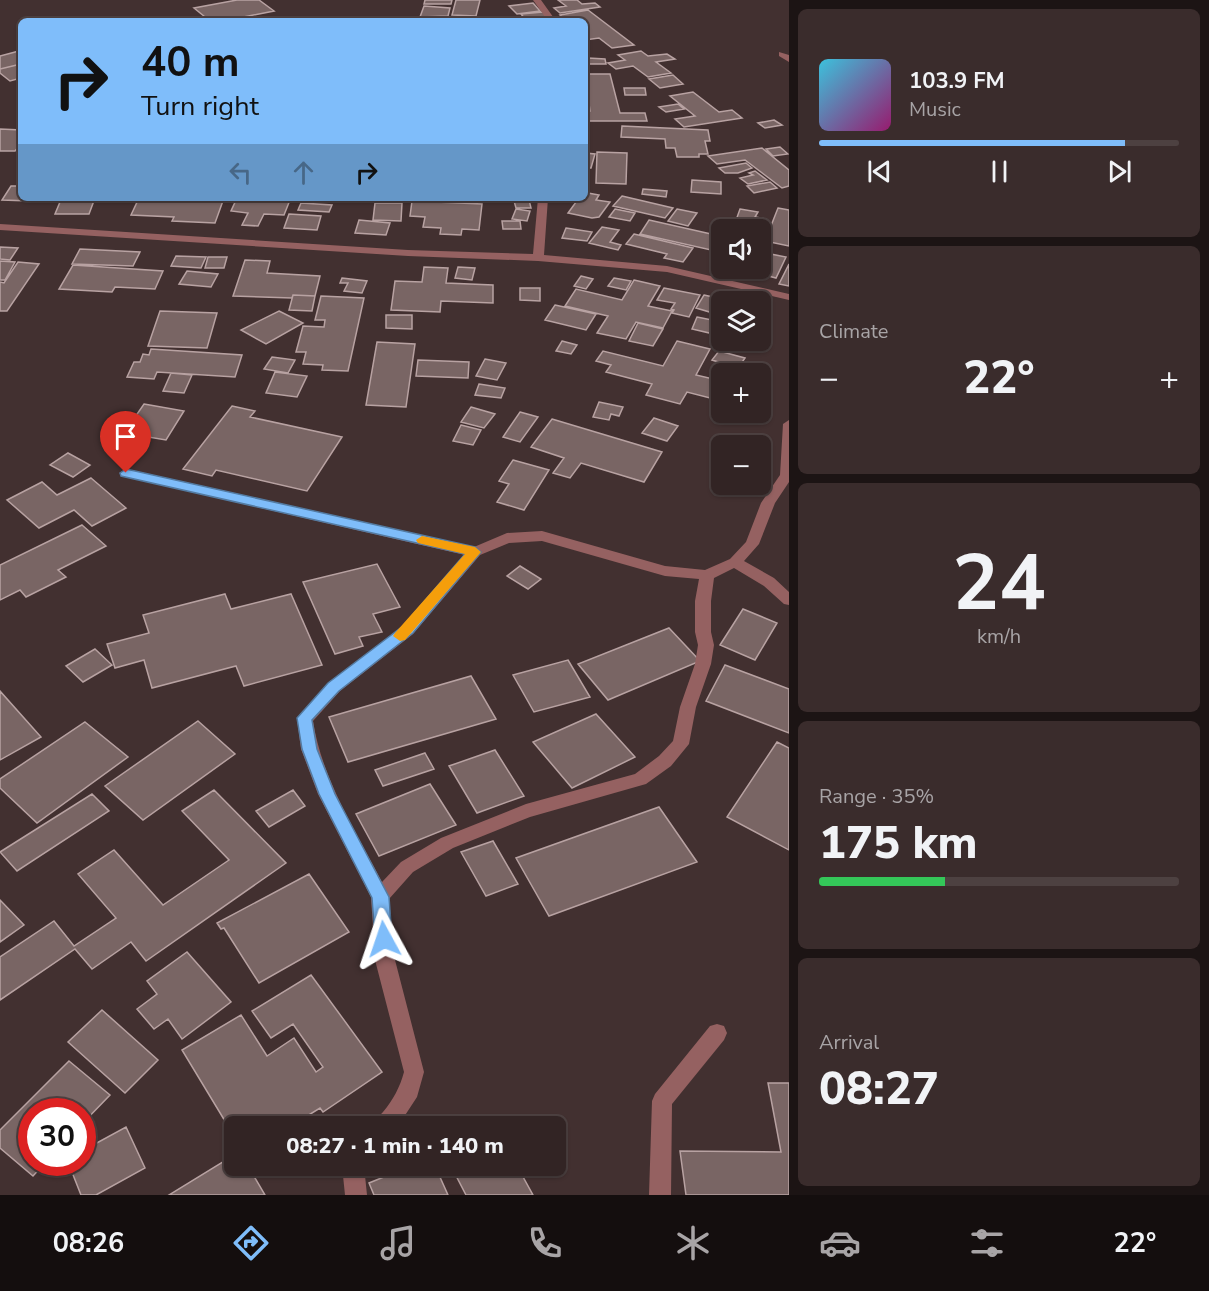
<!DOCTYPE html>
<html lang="en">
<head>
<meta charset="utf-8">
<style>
	body { margin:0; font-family:"Nunito Sans",sans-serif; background:#3a2c2c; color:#f1f3f6; height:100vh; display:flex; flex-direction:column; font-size:22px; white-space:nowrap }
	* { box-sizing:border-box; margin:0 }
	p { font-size:20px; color:#a8a4a6 }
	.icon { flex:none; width:33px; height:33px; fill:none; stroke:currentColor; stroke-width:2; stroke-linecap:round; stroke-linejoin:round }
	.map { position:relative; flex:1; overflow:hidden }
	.details { display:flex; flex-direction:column; gap:9px; padding:9px; background:#1c1414; width:420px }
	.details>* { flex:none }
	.guide { position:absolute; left:18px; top:18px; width:570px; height:183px; border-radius:9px; box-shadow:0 2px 4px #0004,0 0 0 2px #4d4141; background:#7fbdfa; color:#111; overflow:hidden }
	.buttons { position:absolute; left:711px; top:219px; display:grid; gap:12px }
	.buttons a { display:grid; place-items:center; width:60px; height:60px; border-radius:9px; background:#322424; box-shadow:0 2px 4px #0004,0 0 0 2px #4d4141; font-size:30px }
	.speed { position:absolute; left:18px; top:1098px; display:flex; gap:12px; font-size:30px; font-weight:700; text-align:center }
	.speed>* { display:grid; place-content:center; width:78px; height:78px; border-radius:50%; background:#322424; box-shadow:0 2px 4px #0004,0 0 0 2px #4d4141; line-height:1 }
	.speed .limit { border:9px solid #d22; background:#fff; color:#111 }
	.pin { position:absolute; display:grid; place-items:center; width:51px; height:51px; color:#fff; margin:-62px -26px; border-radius:50% 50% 50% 0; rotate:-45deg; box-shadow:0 0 6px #0007 }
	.pin .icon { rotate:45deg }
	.me { position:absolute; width:66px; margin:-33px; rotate:355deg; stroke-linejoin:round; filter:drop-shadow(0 0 4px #0008) }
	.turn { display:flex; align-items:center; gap:21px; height:126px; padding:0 24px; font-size:27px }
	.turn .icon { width:78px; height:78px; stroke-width:2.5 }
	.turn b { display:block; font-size:42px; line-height:51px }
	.lanes { display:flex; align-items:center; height:57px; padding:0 24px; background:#0003; justify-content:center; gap:30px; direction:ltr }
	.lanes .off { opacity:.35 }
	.big { font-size:45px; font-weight:800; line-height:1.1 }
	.details .widget { flex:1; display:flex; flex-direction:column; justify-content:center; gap:9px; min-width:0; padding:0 21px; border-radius:9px; background:#3a2c2c }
	.details .dial { align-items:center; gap:0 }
	.dial b { font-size:78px; line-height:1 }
	.song { display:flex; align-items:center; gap:18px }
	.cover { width:72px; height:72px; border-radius:9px; background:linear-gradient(135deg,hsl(190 70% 55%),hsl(320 70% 35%)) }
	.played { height:6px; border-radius:3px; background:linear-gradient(90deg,#7fbdfa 85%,#4d4141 85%) }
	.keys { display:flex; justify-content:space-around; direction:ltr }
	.heat { display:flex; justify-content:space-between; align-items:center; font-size:33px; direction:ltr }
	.charge { height:9px; border-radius:4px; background:linear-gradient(90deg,#34c759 35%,#4d4141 0) }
	.trip { position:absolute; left:224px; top:1116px; width:342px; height:60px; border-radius:9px; background:#322424; box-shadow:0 2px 4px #0004,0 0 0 2px #4d4141; font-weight:800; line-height:60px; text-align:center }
	.tab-bar { display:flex; height:96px; justify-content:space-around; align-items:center; background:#140e0e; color:#a8a4a6 }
	.tab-bar .icon { width:42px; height:42px }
	.tab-bar .on { color:#7fbdfa }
	.tab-bar b { font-size:27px; color:#f1f3f6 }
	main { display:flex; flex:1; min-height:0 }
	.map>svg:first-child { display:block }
</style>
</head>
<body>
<main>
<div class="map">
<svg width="789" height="1195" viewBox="0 0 789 1195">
	<rect width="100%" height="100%" fill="#423030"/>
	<!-- building -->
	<path fill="#796564" stroke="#b8a2a2" stroke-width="1.5" d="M237 0H259L274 11 223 21H210L194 8Z
		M425 0H452L451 4H424Z
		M456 0H480L476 16 452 15Z
		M558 0H577L582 4 595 3 600 7 560 13 554 8 566 6Z
		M533 3 540 11 517 14 509 6Z
		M424 6 450 8 448 16 420 17Z
		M588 10 634 45 612 48 599 38 585 40V21H566L560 15Z
		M543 12 548 18 526 20 521 14Z
		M19 51 21 64 0 69V56Z
		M641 51 648 56 667 54 675 59 656 62 671 73 648 77 633 66 616 69 608 63 625 60 618 55Z
		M588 58 605 59 606 64H588Z
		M21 64V78L10 81 0 73V69Z
		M585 74H610L620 113H645L647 121H585V111H590Z
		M673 75 683 84 660 88 649 79Z
		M624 88H645L646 95H625Z
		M693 92 719 112 732 110 742 118 684 127 675 119 695 116 670 96Z
		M678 104 684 109 666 112 659 107Z
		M774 120 782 125 765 128 758 123Z
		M622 126 708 130 710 141H705L708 154H699V157H677L675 148H666L665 139 621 137Z
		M0 129 21 130V144L15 151H0Z
		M780 147 788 154 773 156 766 149Z
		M762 148 789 170V186L782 188 745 160 717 164 708 156Z
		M597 152 627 153 626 184 596 183Z
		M585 153 595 154 591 168H585Z
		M746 163 752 168 738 173H725L719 168Z
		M755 171 767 180 748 184 740 178 753 175 749 173Z
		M692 180 721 182V194L691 192Z
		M770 182 777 188 754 193 747 186Z
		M11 186H21V198H95L89 214H55L60 202 2 200Z
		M643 189 667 191 666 197 642 194Z
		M588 193 599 195 596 200 610 202 599 217 592 218 568 213 579 198H585Z
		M622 196 673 208 665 218 613 206Z
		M139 198H224L215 223 172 221 174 217 131 215Z
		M237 198H270L290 200 284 215 264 214 258 226 242 225 248 213 231 211Z
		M529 200 531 208H516L514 201Z
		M412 201 482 204 479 230 462 229 461 235 440 234 441 228 423 227 425 217 410 216Z
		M301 203 332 205 329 212 298 210Z
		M375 203H402L401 221 373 220Z
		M778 208 789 210V246L765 241Z
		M516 209 530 211 527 221 512 219Z
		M615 209 635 213 630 221 609 217Z
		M677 209 697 213 688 226 668 221Z
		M740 209 758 212 755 217 766 219 763 225 735 223Z
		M289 214 321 216 317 230 284 228Z
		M359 220 390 223 386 235 355 233Z
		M649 220 720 236 711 250 640 234Z
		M502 221H520L521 229H503Z
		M602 227 619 230 610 242 621 245 618 250 589 243Z
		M566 228 592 232 587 241 562 238Z
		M634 234 693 248 683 262 664 258 667 254 626 244Z
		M0 247 18 248 10 260 0 259Z
		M80 249 140 252 133 266 72 264Z
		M760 252 786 257 776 278 761 274 766 263 760 262Z
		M176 256 206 257 201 268 171 266Z
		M208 257H227L224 268H205Z
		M245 260 270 261 267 273 320 276 315 296 293 295 292 298 233 296Z
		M0 261 15 262 5 280H0Z
		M18 262 39 264 7 311H0V282L4 283Z
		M789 264V286L779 284Z
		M73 265 163 271 155 289 115 287 112 292 59 289Z
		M424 267 448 268 446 283 493 285V303L441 301 440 312 391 310 395 281 422 282Z
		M458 267 475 268 472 280 455 278Z
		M187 271 218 274 211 287 179 284Z
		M581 276 593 279 586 289 574 286Z
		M342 278 367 281 362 293 344 291 348 283H340Z
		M614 278 631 281 626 290 608 286Z
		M634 280 660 286 648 306 672 311 663 328 636 322 626 339 597 333 608 316 565 306 576 289 622 300Z
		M520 288H540V301L520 300Z
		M664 288 700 295 689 317 672 313 674 310 671 309 675 303 657 300Z
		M293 295 315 296 312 311 289 310Z
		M704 295 722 299 713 313 696 308Z
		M321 296 364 298 348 371 322 370 323 365 303 364 306 352H296L303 326 324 327 325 320H315Z
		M555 305 596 314 586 330 545 320Z
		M160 311 217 313 207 348 148 346Z
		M279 311 303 323 266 344 241 330Z
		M760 313 771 315 761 336 760 335Z
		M386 315H412V329L386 328Z
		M697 317 722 322 718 335 692 329Z
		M638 323 663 329 653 346 629 341Z
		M725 340H758L753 350 724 343Z
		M562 341 577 345 571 354 556 351Z
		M677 341 710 349 696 375 722 381V401L687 392 680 404 646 395 652 384 606 372 611 365 596 361 603 351 663 366Z
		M377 342 415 344 406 407 366 405Z
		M151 349 242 355 235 377 157 372 154 379 127 377 134 362H140L143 354 149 355Z
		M719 351 745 358 738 368 712 360Z
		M272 357 295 360 288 373 264 369Z
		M485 359 506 363 497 380 476 376Z
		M418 360 469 362 468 378 416 376Z
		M275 372 307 376 297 397 266 393Z
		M171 373 192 375 184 393 163 391Z
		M479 384 505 388 501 398 475 395Z
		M599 402 623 407 619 416 611 414 609 420 593 417Z
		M144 404 184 411 166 440 124 433Z
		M232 406 255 411 250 417 342 437 307 491 216 470 212 476 183 469Z
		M471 407 495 414 484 428 461 422Z
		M520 412 538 417 520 442 503 437Z
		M654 418 678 426 667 441 642 433Z
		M552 419 662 452 644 482 581 463 570 478 553 473 564 458 531 447Z
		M461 425 481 430 473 445 453 441Z
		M68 453 90 465 73 477 50 465Z
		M513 460 549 470 524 510 497 502 509 484 499 481Z
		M91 478 126 508 92 526 74 510 39 528 7 500 42 482 57 495Z
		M82 525 106 546 58 570 66 577 26 597 20 590 0 600V565Z
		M377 564 400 607 373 614 382 632 359 637 363 646 335 654 303 582Z
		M520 566 541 579 528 589 507 576Z
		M225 594 231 609 291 594 322 665 244 686 236 666 152 688 144 660 115 668 107 644 149 633 143 615Z
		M743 609 777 623 755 660 720 645Z
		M669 628 700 661 608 700 578 664Z
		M95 649 112 665 83 682 66 666Z
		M568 660 590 697 534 712 513 675Z
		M725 665 789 689V733L706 701Z
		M471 676 496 719 348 762 329 717Z
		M0 691 41 737 0 760Z
		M596 714 635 757 572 788 533 742Z
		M198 721 235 754 143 820 105 786Z
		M85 722 128 757 37 823 0 788V779Z
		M777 742 789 748V850L727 817Z
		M495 750 524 796 477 813 449 766Z
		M425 753 434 769 383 786 375 770Z
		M430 784 456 825 379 856 356 814Z
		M214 790 286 863 146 961 131 942 92 969 75 949 0 1000V957L54 921 74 946 116 918 78 874 114 850 163 905 229 860 182 811Z
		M293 790 305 806 269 827 256 811Z
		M92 794 109 811 17 871 0 852Z
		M659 807 697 862 549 916 516 858Z
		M493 841 518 884 486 896 461 852Z
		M309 874 349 932 259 983 224 928 221 929 217 923Z
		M0 900 24 925 0 942Z
		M187 952 231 1002 182 1039 168 1019 154 1029 137 1009 157 994 147 981Z
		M311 975 382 1072 323 1112 320 1108 291 1126H234V1136L182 1050 241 1015 267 1056 294 1038 316 1072 323 1067 293 1024 271 1038 252 1011Z
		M102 1010 158 1060 125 1093 68 1042Z
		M69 1061 110 1095 82 1124V1112H32V1162H46L33 1176 0 1148V1130Z
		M768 1083H789V1195H686L680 1151 781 1152Z
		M126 1127 145 1168 96 1195H81L68 1162H82V1151Z
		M234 1155V1166H248L265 1195H169Z
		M411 1166H435L448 1195H374L369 1183Z
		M451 1166H517L533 1195H466Z"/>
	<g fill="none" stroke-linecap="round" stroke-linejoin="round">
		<!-- minor -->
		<path fill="#956161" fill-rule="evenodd" d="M533 0H541L556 21H548Z
			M779 52 789 55V62L779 56Z
			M538 198H548L544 255 667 266 789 294V300L667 272 538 261 408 256 0 230V224L408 250 533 254Z
			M789 420V482L775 503 759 544 744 561 774 578 789 592V605L784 604 764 586 734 568 714 578 711 601V632L714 645 711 664 696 707 689 744 671 766 646 784 530 817 453 848 413 872 389 899 395 960 424 1072 417 1097 398 1126H371C373 1119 378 1118 383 1112 393 1100 400 1087 404 1072L375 960 371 897 318 794 301 749 297 719 328 683 403 626 465 555 126 477 119 473 126 469 474 547 507 533 542 531 665 566 705 570 730 559 746 542 761 503 780 475 783 424ZM542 541 665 576 699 579 695 601V632L698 645 695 664 680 707 673 741 659 756 635 774 526 804 441 838 401 862 382 882C355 830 322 779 313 721L340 691 413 634 480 555 509 543Z
			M717 1024 724 1026 727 1033 724 1040 672 1104 671 1195H649L652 1101 655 1094 710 1026Z
			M342 1166H364L367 1195H345Z"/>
	</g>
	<!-- route -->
	<path fill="#7fbdfa" stroke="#537ba2" stroke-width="1.5" d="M126 469 475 547 481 552 413 633 339 691 312 720 317 749 335 794 389 897 392 939 390 945 384 947 378 945 375 939 372 898 319 794 302 749 297 718 328 683 403 626 465 554 121 476 120 473Z"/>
	<!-- slow -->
	<path fill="#f59e0b" d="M422 536 475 547 481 552 405 640 400 641 393 636 395 633 465 554 418 543 416 540Z"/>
</svg>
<div class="buttons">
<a><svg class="icon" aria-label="sound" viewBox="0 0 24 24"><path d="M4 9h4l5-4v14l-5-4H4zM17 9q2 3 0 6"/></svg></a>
<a><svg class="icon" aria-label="layers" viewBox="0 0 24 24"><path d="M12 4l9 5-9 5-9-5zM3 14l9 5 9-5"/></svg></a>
<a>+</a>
<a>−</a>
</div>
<div class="speed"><div class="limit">30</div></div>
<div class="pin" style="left:126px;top:473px;background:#d93025"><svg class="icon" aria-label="arrive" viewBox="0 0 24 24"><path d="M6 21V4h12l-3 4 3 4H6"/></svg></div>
<svg class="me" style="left:384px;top:939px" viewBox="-20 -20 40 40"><path d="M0-17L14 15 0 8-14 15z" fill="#7fbdfa" stroke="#fff" stroke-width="4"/></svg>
<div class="trip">08:27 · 1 min · 140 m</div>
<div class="guide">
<div class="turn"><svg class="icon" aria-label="right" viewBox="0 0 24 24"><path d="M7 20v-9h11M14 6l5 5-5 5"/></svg><div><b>40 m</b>Turn right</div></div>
<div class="lanes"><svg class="icon off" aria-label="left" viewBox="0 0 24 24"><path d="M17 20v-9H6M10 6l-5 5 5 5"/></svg><svg class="icon off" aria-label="ahead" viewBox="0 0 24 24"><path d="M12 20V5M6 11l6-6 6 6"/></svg><svg class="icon" aria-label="right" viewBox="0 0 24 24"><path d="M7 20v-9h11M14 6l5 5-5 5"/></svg></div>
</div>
</div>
<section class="details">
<div class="widget">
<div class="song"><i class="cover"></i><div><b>103.9 FM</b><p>Music</p></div></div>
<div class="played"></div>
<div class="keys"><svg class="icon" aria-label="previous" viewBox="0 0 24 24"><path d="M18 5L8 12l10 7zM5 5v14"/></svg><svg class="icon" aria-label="pause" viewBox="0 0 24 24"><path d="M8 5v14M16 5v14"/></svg><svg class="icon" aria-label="next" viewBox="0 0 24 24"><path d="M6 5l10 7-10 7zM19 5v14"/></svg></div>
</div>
<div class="widget"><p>Climate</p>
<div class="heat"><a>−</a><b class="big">22°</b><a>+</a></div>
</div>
<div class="widget dial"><b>24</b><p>km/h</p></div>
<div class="widget"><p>Range · 35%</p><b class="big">175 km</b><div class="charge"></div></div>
<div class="widget"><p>Arrival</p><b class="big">08:27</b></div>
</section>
</main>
<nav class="tab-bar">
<b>08:26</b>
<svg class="icon on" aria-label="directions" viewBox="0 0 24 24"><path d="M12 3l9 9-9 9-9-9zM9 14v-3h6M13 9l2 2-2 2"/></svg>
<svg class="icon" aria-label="music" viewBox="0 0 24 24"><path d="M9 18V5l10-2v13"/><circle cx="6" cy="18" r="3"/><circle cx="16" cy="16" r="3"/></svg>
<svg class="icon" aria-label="phone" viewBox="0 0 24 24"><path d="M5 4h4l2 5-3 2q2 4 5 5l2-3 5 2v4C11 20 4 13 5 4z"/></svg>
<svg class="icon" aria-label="climate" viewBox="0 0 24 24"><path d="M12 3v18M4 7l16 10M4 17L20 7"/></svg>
<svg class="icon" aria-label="car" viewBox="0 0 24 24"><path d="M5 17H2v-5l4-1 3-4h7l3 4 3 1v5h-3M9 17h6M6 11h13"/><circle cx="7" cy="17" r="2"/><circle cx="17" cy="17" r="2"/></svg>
<svg class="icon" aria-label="filters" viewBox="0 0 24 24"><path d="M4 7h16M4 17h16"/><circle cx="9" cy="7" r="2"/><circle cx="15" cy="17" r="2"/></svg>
<b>22°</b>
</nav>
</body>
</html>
